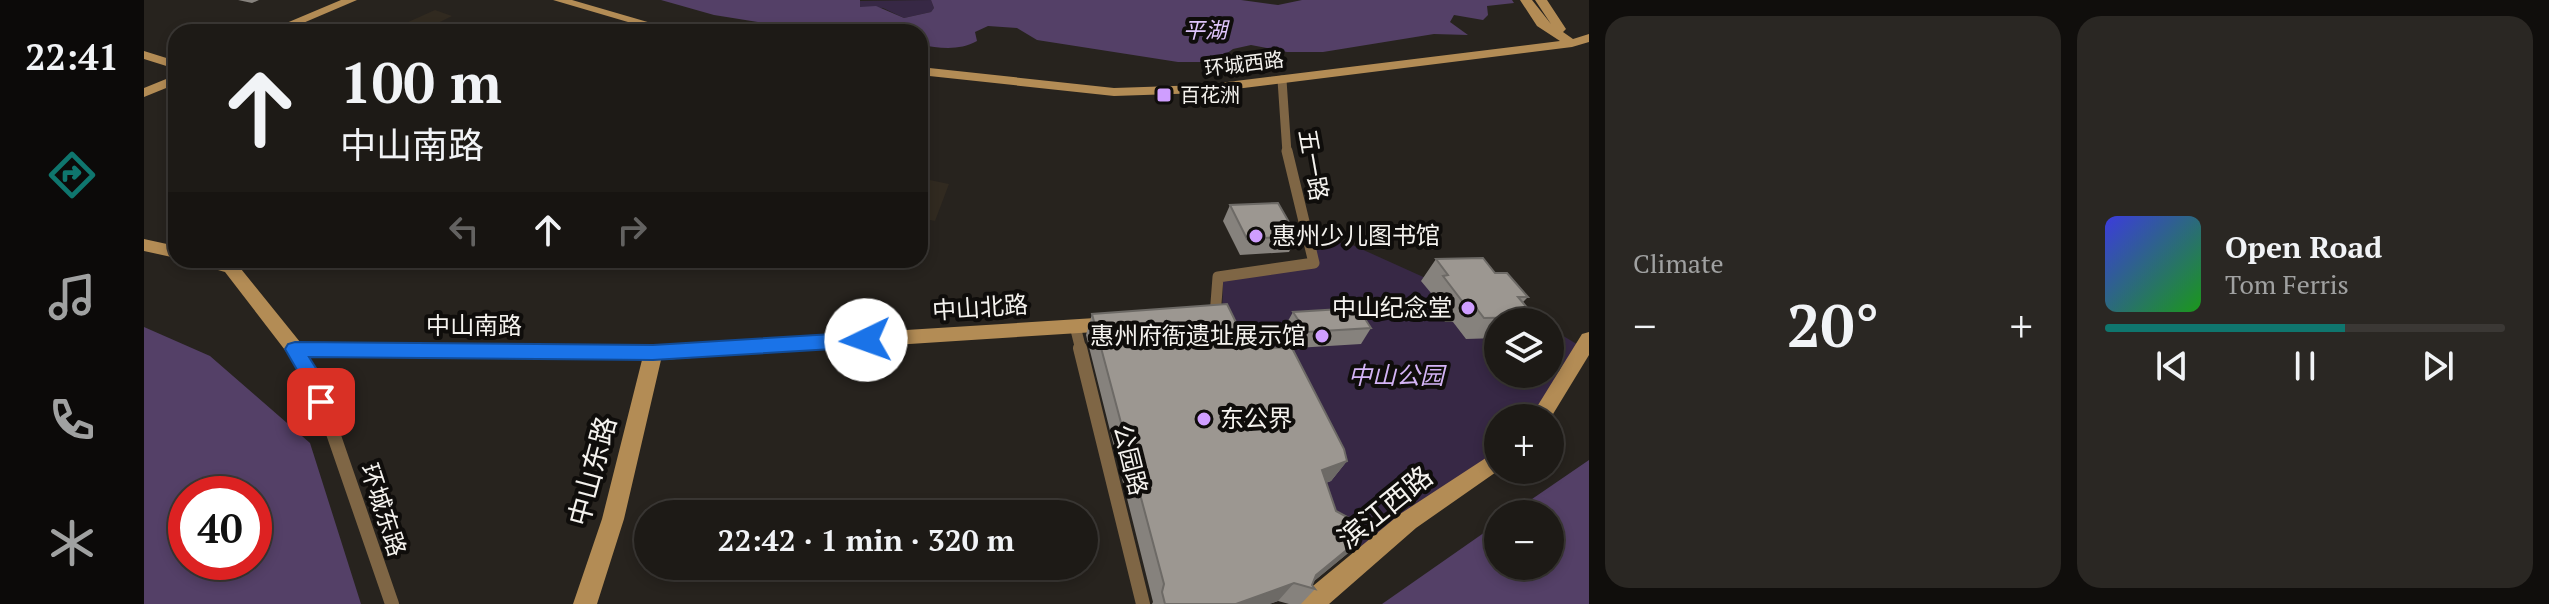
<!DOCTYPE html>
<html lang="en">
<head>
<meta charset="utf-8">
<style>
	body { margin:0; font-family:"PT Serif","Noto Sans SC",serif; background:#2a2723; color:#f1f3f6; height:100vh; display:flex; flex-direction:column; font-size:30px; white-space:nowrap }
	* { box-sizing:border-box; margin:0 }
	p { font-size:26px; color:#a0a1a1 }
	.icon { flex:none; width:44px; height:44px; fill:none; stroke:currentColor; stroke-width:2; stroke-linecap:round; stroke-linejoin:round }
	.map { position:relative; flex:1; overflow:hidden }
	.sheet { display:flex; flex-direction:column; gap:16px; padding:16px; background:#100e0c; width:960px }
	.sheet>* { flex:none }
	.banner { position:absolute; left:24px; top:24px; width:760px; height:244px; border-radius:24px; box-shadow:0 4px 12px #0003,0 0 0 2px #3b3835; background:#1d1a16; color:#f1f3f6; overflow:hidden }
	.controls { position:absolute; left:1340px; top:308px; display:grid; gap:16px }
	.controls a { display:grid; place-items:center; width:80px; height:80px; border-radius:50%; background:#1d1a16; box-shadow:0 4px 12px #0003,0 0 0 2px #3b3835; font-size:40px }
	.speed { position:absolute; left:24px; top:476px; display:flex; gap:16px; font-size:40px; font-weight:700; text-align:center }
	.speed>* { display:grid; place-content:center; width:104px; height:104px; border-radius:50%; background:#1d1a16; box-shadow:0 4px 12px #0003,0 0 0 2px #3b3835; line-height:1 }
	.speed .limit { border:12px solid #d22; background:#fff; color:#111 }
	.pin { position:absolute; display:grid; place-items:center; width:68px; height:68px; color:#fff; margin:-34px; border-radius:16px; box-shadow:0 4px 12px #0006 }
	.me { position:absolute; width:88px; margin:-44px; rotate:267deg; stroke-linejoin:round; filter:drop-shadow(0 0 6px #0008) }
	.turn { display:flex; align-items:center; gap:28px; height:168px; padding:0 40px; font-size:36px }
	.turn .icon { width:104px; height:104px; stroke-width:2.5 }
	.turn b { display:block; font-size:56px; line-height:68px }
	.lanes { display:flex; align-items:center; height:76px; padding:0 40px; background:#0003; justify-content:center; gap:40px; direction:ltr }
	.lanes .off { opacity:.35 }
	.big { font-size:60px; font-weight:700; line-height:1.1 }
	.sheet .card { flex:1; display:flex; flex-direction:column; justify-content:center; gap:12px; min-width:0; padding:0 28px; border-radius:24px; background:#2a2723 }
	.song { display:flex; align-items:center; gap:24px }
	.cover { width:96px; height:96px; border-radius:12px; background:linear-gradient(135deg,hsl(240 70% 55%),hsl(120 70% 35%)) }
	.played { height:8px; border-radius:4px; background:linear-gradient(90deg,#0f766e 60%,#3b3835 60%) }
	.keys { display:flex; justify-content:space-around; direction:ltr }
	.heat { display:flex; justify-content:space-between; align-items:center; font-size:44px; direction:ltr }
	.sheet .tiles { flex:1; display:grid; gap:16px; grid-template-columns:repeat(2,1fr) }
	.trip { position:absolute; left:490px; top:500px; width:464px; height:80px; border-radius:40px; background:#1d1a16; box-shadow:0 4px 12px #0003,0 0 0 2px #3b3835; font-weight:700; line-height:80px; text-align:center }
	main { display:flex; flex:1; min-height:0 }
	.tabs { display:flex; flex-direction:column; width:144px; justify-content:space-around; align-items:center; background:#0c0a09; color:#a0a1a1 }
	.tabs .icon { width:56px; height:56px }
	.tabs .on { color:#0f766e }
	.tabs b { font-size:36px; color:#f1f3f6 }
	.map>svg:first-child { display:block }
</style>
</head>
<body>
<main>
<nav class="tabs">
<b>22:41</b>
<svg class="icon on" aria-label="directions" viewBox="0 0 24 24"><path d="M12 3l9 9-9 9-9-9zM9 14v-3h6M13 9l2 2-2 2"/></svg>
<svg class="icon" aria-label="music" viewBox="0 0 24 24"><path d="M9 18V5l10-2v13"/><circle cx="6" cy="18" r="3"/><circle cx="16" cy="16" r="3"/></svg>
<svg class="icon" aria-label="phone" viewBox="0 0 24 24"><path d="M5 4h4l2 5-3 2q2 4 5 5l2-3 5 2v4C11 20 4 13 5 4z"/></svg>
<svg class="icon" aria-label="climate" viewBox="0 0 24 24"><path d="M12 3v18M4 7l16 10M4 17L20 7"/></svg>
</nav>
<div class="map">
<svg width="1445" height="604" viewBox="0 0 1445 604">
	<rect width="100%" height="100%" fill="#27231e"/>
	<!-- built -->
	<path fill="#312a20" d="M291 10 308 16 280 30 281 32H242Z
		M776 178 805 184 791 221 776 218Z"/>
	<!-- green -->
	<path fill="#372845" d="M787 0 790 8 787 12 760 18 739 8 716 7 715 1Z
		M1204 243 1286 280 1363 300 1397 322H1354V374H1406V328L1436 346 1391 418H1354V451L1224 557 1195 540 1093 368 1078 320 1079 279 1174 265 1170 244Z"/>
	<!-- water -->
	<path fill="#544067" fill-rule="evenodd" d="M517 0H716V7L732 6 760 18 787 12 790 8 787 0H1097L1134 5 1158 0H1368L1370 3 1343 6 1344 15 1339 20 1310 15 1306 22 1324 35 1290 34 1179 52H1143L1107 45 1089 49 1070 62H1034L893 40 873 28 844 26 831 32 833 41C815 51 796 48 776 45V32H675L570 15Z
		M0 327 66 356 166 443 217 604H0ZM42 494H110V562H42Z
		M1445 460V604H1238L1354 523V566H1406V514H1366Z"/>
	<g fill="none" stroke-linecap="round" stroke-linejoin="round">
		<!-- street-far2 -->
		<path stroke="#7f6645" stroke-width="9" d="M1138 80 1143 153"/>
		<!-- street-far1 -->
		<path stroke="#7f6645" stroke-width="11" d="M1071 316 1074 277 1170 263 1143 151
			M931 326 937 350"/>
		<!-- street -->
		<path stroke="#7f6645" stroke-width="14" d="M936 348 999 604
			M151 349 181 410 248 604"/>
		<!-- secondary -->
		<path fill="#b38c55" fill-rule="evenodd" d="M197 0H213L138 32H121Z
			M409 0H428L538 32H518Z
			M1376 0H1388L1407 24 1391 0H1403L1422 29 1419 32 1429 39 1445 34V42L1428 47 1059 93 970 96 776 75V67L970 88 1059 85 1416 41 1393 26Z
			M0 51 32 61V69L0 59Z
			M32 75V84L0 97V88Z
			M0 239 32 246V258L0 251Z
			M50 260H80L93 264 156 342 509 346 967 317 974 319 976 324 974 329 967 331 517 360 480 519 453 604H429L458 519 498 360 151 356 144 354 81 272 53 264Z
			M1445 332V355L1406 419 1386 418 1438 334Z
			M1354 450 1355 470 1272 528 1185 604H1155L1158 595 1256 514Z"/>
	</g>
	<!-- wall -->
	<path fill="#86827d" d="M94 0H115L108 3Z
		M1086 205 1153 236 1145 252 1096 255 1079 221Z
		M1292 259 1351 273 1384 297 1379 302 1391 317 1386 322H1354V338L1322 339 1309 322H1301L1284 297 1287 293 1277 281Z
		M1149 312 1227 328 1217 344 1152 348 1140 328Z
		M948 314 1104 347 1203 461 1187 481 1182 483 1192 511 1227 530 1209 549 1170 581 1168 585 1171 589 1157 604H1145L1134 601 1125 604H1008L1009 602 942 335Z"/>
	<!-- shaded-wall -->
	<path fill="#6d6a66" d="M1203 461 1187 481 1163 489 1178 470Z
		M1227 530 1209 549 1163 587 1172 575Z
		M1150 583 1134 601 1125 604H1092Z"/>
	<!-- building -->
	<path fill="#9c9791" stroke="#6d6a66" stroke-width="2" d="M1134 203 1153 236 1103 239 1086 205Z
		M1339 258 1351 273H1363L1384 297H1374L1391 317 1340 318 1326 300 1318 301 1299 276 1304 275 1292 259Z
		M1083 304 1104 347 1148 348 1200 449 1203 461 1178 470 1192 511 1227 530 1172 575 1168 585 1171 589 1150 583 1092 604H1021L1018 592 1020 584 948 314Z
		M1214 308 1227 328 1162 332 1149 312Z"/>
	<!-- route -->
	<path fill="#1a73e8" stroke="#114b97" stroke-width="2" d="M722 332 731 340 722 347 509 360 165 357 180 381 187 402 184 408 177 411 170 408 160 382 141 349 144 344 151 342 509 345Z"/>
	<!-- markers -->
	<g fill="#cf9eff" stroke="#0f0d0b" stroke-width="3">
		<rect x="1012" y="87" width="16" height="16" rx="4"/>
		<circle cx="1112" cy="236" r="8"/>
		<circle cx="1324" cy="308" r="8"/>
		<circle cx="1178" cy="336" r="8"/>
		<circle cx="1060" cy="419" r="8"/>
	</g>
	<g text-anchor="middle" stroke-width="8" stroke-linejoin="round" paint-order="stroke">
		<!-- far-street labels -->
		<g font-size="20" fill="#f4f2ee" stroke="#0f0d0b">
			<text transform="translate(1100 64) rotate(-7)" y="7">环城西路</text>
		</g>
		<!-- far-poi labels -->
		<g font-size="20" fill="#f4f2ee" stroke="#0f0d0b" text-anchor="start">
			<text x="1036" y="102">百花洲</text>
		</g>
		<!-- far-water labels -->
		<g font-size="22" font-style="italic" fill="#dfc5fb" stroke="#0f0d0b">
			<text x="1061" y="38">平湖</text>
		</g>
		<!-- street labels -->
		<g font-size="24" fill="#f4f2ee" stroke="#0f0d0b">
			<text transform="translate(1169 165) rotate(80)" y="8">五一路</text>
			<text transform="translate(836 308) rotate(-4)" y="8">中山北路</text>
			<text x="330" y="334">中山南路</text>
			<text transform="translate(986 460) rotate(76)" y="8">公园路</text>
			<text transform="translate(239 510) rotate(72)" y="8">环城东路</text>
		</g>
		<!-- poi labels -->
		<g font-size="24" fill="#f4f2ee" stroke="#0f0d0b" text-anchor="start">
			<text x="1128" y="244">惠州少儿图书馆</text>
			<text x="1308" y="316" text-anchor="end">中山纪念堂</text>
			<text x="1162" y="344" text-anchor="end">惠州府衙遗址展示馆</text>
			<text x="1076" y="427">东公界</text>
		</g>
		<!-- park labels -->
		<g font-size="24" font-style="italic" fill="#d4b4f6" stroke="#0f0d0b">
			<text x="1252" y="384">中山公园</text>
		</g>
		<!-- near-street labels -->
		<g font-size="28" fill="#f4f2ee" stroke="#0f0d0b">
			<text transform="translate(448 471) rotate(-75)" y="10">中山东路</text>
			<text transform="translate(1241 507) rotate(-39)" y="10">滨江西路</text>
		</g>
	</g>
</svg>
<div class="controls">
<a><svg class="icon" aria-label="layers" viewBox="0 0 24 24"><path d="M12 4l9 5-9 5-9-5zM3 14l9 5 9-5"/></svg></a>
<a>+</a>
<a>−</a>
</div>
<div class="speed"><div class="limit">40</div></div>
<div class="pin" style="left:177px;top:402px;background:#d93025"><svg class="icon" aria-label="arrive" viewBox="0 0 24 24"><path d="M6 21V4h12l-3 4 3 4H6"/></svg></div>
<svg class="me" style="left:722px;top:340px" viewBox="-20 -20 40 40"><circle r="19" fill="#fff"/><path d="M0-13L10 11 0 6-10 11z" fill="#1a73e8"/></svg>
<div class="trip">22:42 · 1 min · 320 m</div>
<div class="banner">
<div class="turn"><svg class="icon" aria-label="ahead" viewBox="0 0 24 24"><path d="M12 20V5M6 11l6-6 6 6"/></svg><div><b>100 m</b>中山南路</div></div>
<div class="lanes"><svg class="icon off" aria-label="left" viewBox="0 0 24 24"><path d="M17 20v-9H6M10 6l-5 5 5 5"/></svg><svg class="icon" aria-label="ahead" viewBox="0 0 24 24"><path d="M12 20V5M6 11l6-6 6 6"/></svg><svg class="icon off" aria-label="right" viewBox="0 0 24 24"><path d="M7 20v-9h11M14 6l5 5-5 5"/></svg></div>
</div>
</div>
<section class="sheet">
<div class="tiles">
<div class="card"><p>Climate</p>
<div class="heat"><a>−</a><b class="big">20°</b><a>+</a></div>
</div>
<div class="card">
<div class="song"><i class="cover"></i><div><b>Open Road</b><p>Tom Ferris</p></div></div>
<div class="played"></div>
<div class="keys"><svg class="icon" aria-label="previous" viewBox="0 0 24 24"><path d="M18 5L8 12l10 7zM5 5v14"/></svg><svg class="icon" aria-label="pause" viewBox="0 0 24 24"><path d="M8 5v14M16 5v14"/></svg><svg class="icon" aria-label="next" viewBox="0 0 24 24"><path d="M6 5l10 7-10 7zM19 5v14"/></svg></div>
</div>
</div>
</section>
</main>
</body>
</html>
